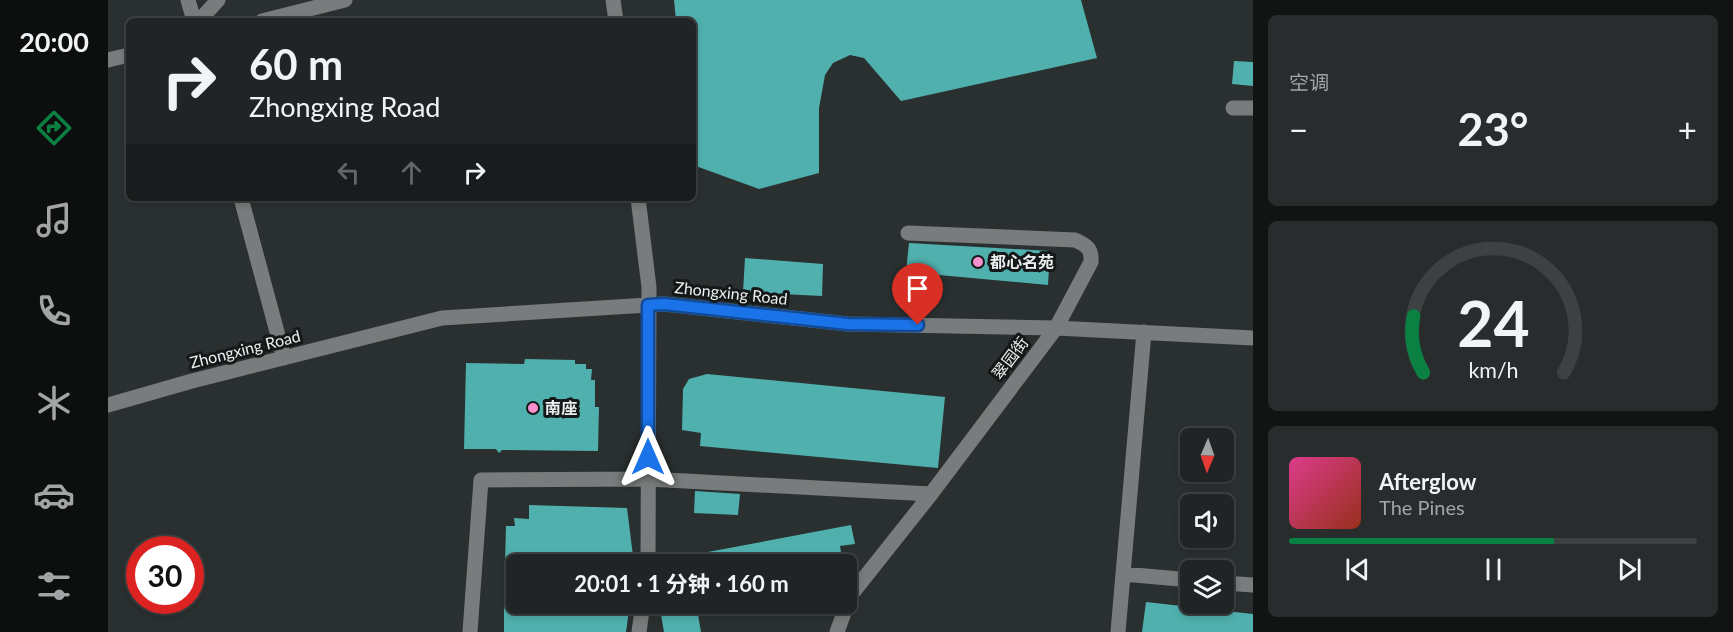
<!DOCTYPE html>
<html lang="zh">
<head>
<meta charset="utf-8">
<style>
	body { margin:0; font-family:Lato,"Noto Sans SC",sans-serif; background:#282c2c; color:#f1f3f6; height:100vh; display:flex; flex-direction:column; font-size:22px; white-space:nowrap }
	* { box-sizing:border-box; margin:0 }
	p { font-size:20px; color:#a2a4a6 }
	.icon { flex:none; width:33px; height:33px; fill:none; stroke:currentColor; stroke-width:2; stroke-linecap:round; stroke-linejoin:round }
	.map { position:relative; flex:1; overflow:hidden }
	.side { display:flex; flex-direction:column; gap:15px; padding:15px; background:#121414; width:480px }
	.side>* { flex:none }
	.top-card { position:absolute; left:18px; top:18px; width:570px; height:183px; border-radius:9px; box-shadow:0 3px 9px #0003,0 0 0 2px #3d4141; background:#202424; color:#f1f3f6; overflow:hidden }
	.needle { width:39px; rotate:182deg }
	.buttons { position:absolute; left:1072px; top:428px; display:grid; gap:12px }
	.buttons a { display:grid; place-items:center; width:54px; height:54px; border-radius:9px; background:#202424; box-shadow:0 3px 9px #0003,0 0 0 2px #3d4141; font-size:30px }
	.speed { position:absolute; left:18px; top:536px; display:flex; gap:12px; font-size:30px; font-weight:700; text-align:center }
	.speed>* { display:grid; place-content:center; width:78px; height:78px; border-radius:50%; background:#202424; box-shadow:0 3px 9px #0003,0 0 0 2px #3d4141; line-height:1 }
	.speed .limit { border:9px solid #d22; background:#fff; color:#111 }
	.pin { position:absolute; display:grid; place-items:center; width:51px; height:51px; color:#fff; margin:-62px -26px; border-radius:50% 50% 50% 0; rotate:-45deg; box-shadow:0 0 6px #0007 }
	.pin .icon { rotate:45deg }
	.me { position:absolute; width:66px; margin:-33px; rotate:0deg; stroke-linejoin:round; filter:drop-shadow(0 0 4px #0008) }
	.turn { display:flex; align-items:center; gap:21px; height:126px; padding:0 24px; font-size:27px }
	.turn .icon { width:78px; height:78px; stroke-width:2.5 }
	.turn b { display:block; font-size:42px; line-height:51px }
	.lanes { display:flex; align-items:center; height:57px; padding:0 24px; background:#0003; justify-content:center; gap:30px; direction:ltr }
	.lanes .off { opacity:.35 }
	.big { font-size:45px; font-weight:700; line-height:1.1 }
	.side .tile { flex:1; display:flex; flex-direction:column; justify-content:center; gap:9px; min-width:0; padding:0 21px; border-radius:9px; background:#282c2c }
	.side .dial { align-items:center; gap:0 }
	.dial svg { height:156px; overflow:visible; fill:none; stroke:#3d4141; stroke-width:7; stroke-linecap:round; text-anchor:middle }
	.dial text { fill:#f1f3f6; stroke:none }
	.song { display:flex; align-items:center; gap:18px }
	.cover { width:72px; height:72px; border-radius:9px; background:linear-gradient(135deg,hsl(330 70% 55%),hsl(10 70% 35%)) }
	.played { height:6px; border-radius:3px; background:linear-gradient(90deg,#0b8043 65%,#3d4141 65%) }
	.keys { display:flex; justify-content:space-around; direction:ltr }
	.heat { display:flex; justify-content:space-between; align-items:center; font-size:33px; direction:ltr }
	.trip { position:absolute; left:398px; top:554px; width:351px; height:60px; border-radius:9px; background:#202424; box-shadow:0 3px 9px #0003,0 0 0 2px #3d4141; font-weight:700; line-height:60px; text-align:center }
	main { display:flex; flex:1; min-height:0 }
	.menu { display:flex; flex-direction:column; width:108px; justify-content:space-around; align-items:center; background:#0d0e0e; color:#a2a4a6 }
	.menu .icon { width:42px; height:42px }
	.menu .active { color:#0b8043 }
	.menu b { font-size:27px; color:#f1f3f6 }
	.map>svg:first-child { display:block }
</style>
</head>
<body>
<main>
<nav class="menu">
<b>20:00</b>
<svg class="icon active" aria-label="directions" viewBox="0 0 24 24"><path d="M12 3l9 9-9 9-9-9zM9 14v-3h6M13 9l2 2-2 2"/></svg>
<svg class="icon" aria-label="music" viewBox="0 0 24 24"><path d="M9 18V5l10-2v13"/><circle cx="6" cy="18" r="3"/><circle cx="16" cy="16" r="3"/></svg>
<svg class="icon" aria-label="phone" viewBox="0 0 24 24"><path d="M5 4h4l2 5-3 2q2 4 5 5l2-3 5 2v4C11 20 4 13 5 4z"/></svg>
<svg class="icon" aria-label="climate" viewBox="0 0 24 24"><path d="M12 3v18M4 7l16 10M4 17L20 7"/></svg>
<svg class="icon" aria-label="car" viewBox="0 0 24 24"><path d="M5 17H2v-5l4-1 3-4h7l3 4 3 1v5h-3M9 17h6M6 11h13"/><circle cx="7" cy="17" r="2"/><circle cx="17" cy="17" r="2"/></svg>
<svg class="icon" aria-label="filters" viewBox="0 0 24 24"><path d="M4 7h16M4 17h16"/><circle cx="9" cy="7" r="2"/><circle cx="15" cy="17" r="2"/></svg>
</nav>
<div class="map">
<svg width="1145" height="632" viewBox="0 0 1145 632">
	<rect width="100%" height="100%" fill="#2a3030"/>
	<!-- building -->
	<path fill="#50b0ae" d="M566 0H973L989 58 793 101 756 58 742 55 725 63 717 75 711 108V173L651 189 585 165V21H568Z
		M1126 61 1145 62V86L1124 84Z
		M801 243 942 251 940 285 798 272Z
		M637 258 715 264 714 296 635 292Z
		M417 359 467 360V364H478V369H484L483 380H487V407H491L490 451 394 450 391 453 388 449H356L358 363 416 364Z
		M599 374 837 397 830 468 592 446 593 433 574 430 575 389 581 379Z
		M587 491 632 494 630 515 586 513Z
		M421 505 519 508 526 564H397L398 526H407L406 518 421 519Z
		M743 525 747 544 732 546 735 564H574L573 557Z
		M1038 602 1145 614V632H1034Z
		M396 603H522L518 632H396Z
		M551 603H588L593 632H556Z"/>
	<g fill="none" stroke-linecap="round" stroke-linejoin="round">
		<!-- minor -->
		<path stroke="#797c7c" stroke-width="15" d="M80 0 86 21
			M505 0 508 21
			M91 21 110 0
			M154 21 237 0
			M0 60 21 55
			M1125 108H1145
			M133 198 176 358
			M530 198 541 287 540 564
			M0 405 84 381 334 318 556 304 740 324 948 328 1145 338
			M1015 574 1083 580
			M1116 583 1145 585
			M362 632 373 480 540 479 823 494
			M531 632 535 603
			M729 632 742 596 823 494 948 328 983 262C984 248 978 245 967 240L800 233
			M1010 632 1036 332"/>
	</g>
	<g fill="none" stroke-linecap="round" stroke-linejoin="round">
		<!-- route casing -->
		<g stroke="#114b97" stroke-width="15">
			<path id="route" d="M540 457V305L556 304 740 324 810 325"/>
		</g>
		<!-- route -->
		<use href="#route" stroke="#1a73e8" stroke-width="10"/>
	</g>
	<!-- markers -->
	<g fill="#f690cf" stroke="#151818" stroke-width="2">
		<circle cx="870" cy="262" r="6"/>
		<circle cx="425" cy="408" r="6"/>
	</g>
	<g text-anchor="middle" stroke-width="6" stroke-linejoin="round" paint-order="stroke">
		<!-- poi labels -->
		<g font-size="16" font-weight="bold" fill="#ebefef" stroke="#151818" text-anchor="start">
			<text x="882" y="268">都心名苑</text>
			<text x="437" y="414">南座</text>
		</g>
		<!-- street labels -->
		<g font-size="16" fill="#ebefef" stroke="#151818">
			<text transform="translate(623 293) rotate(6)" y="6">Zhongxing Road</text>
			<text transform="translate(137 349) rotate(-14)" y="6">Zhongxing Road</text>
			<text transform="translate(902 358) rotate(-53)" y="6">翠园街</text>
		</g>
	</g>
</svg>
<div class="buttons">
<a><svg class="needle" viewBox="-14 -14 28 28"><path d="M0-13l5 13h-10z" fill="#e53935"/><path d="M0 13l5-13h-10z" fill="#a2a4a6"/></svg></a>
<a><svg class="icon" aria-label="sound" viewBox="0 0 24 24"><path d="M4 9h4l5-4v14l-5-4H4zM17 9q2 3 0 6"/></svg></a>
<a><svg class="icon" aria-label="layers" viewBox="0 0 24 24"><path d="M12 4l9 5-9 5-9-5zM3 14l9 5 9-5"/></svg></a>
</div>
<div class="speed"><div class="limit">30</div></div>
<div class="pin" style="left:810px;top:325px;background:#d93025"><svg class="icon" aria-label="arrive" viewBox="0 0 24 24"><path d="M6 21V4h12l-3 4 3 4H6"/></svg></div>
<svg class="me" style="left:540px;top:457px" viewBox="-20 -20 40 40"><path d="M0-17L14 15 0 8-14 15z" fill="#1a73e8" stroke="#fff" stroke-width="4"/></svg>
<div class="trip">20:01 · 1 分钟 · 160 m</div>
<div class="top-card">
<div class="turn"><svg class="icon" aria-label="right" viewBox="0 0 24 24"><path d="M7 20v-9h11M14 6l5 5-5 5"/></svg><div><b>60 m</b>Zhongxing Road</div></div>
<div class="lanes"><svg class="icon off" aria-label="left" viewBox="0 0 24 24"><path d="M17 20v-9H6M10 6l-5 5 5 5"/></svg><svg class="icon off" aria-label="ahead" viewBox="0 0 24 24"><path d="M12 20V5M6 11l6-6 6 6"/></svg><svg class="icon" aria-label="right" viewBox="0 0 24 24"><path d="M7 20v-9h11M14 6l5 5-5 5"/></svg></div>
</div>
</div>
<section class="side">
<div class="tile"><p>空调</p>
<div class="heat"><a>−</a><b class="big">23°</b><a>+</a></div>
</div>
<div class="tile dial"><svg viewBox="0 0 100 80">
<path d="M14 69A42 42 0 1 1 86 69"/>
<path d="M14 69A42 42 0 0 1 9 40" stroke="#0b8043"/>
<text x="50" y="56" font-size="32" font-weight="700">24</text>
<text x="50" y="72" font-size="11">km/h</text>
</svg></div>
<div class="tile">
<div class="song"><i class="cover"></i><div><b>Afterglow</b><p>The Pines</p></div></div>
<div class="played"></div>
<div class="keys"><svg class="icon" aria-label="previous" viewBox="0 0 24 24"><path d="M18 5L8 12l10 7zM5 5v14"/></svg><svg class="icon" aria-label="pause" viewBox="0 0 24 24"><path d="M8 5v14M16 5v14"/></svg><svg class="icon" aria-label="next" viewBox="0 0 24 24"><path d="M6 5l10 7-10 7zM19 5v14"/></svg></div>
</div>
</section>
</main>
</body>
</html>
